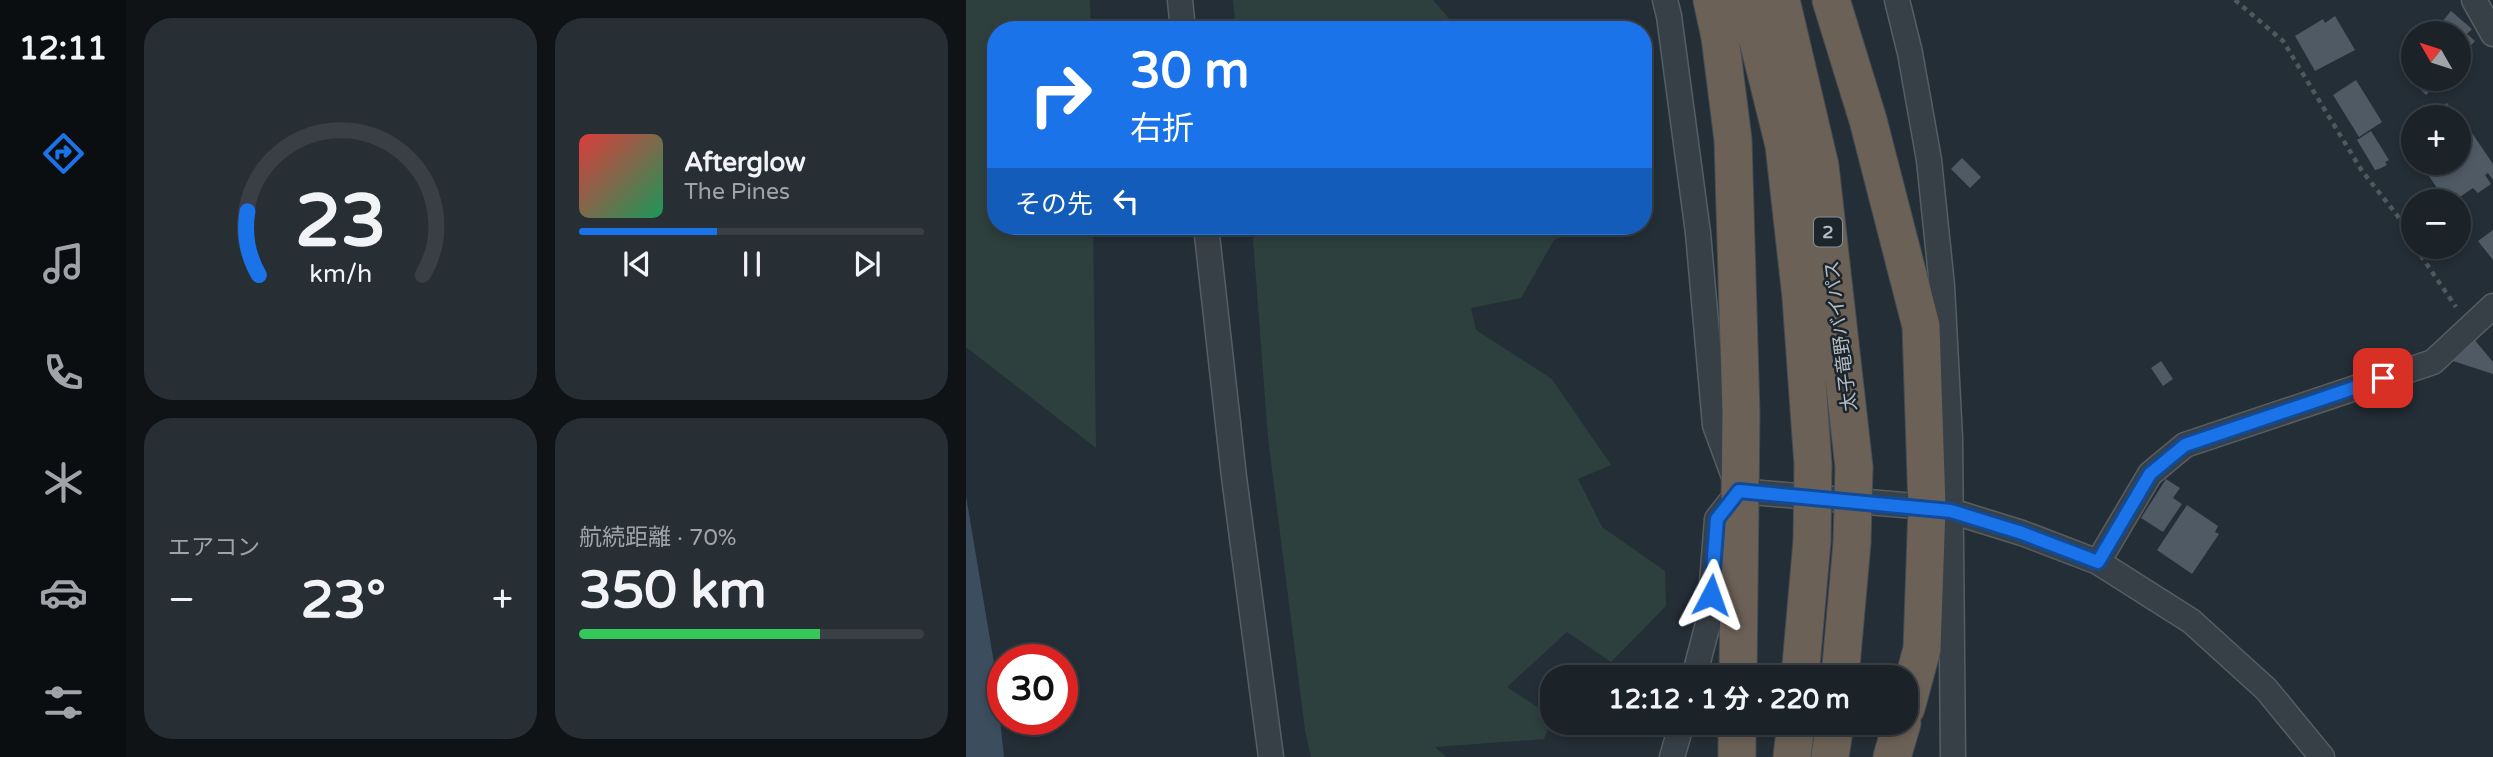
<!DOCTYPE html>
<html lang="ja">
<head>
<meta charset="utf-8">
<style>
	body { margin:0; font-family:"Varela Round","Noto Sans JP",sans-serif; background:#282f34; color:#f1f3f6; height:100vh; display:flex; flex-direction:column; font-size:26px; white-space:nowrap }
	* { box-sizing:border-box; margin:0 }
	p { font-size:23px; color:#a0a4a8 }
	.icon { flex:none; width:38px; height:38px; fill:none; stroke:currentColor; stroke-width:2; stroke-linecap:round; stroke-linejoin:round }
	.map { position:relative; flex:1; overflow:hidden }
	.drawer { display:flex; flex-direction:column; gap:18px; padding:18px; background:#0f1316; width:840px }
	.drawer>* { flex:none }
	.banner { position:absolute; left:21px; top:21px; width:665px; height:214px; border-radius:28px; box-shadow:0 4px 10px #0003,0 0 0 2px #393f45; background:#1a73e8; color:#fff; overflow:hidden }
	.needle { width:46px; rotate:309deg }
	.tools { position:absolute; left:1435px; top:21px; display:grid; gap:14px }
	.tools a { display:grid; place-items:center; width:70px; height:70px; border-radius:50%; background:#1b2228; box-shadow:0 4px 10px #0003,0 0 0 2px #393f45; font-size:35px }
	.speed { position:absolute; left:21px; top:644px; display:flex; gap:14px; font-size:35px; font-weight:700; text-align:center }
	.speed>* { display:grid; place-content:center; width:91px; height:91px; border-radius:50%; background:#1b2228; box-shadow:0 4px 10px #0003,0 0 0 2px #393f45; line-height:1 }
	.speed .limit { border:10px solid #d22; background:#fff; color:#111 }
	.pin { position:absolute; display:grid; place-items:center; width:60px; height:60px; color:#fff; margin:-30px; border-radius:14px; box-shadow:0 4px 10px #0006 }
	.me { position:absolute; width:77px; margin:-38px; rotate:4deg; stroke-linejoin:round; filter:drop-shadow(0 0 5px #0008) }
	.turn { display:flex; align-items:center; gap:24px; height:147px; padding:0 28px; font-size:32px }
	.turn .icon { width:91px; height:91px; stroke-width:2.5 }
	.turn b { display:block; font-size:49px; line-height:60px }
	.then { display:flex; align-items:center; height:66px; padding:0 28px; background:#0003; gap:14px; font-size:26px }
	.big { font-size:52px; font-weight:700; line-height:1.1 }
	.drawer .card { flex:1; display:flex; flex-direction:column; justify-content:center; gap:10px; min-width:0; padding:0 24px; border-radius:28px; background:#282f34 }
	.drawer .dial { align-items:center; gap:0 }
	.dial svg { height:182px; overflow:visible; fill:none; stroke:#393f45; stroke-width:7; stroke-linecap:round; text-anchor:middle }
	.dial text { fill:#f1f3f6; stroke:none }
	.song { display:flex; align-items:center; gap:21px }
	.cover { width:84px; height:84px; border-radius:10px; background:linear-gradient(135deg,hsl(0 70% 55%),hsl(150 70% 35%)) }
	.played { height:7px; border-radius:4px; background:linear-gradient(90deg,#1a73e8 40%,#393f45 40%) }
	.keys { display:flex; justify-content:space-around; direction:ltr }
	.heat { display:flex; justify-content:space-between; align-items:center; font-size:38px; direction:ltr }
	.charge { height:10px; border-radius:5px; background:linear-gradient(90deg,#34c759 70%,#393f45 0) }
	.drawer .tiles { flex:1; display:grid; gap:18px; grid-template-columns:repeat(2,1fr) }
	.trip { position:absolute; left:574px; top:665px; width:378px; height:70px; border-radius:28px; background:#1b2228; box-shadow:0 4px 10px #0003,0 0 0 2px #393f45; font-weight:700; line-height:70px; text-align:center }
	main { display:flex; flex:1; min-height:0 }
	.menu { display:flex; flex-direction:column; width:126px; justify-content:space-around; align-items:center; background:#0b0e10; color:#a0a4a8 }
	.menu .icon { width:49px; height:49px }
	.menu .current { color:#1a73e8 }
	.menu b { font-size:32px; color:#f1f3f6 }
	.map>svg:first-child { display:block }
</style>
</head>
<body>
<main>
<nav class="menu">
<b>12:11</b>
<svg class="icon current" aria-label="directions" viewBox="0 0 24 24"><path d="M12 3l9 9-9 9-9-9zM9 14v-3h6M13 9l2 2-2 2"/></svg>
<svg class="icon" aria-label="music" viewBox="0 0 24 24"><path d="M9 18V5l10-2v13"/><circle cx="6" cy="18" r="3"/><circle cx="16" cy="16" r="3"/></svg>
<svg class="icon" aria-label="phone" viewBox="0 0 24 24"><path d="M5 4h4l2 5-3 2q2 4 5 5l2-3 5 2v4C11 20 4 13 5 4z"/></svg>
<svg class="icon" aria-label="climate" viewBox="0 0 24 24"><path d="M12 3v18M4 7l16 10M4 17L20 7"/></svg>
<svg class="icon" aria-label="car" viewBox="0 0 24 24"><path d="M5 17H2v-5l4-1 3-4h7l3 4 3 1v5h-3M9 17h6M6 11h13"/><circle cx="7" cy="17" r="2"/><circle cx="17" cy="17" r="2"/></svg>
<svg class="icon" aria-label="filters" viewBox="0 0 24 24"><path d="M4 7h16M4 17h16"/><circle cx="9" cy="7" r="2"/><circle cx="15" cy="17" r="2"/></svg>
</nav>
<section class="drawer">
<div class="tiles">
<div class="card dial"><svg viewBox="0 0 100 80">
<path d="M14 69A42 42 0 1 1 86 69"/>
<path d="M14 69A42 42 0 0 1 9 41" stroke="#1a73e8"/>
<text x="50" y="56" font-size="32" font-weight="700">23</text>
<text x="50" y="72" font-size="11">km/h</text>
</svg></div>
<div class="card">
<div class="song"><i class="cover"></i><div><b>Afterglow</b><p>The Pines</p></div></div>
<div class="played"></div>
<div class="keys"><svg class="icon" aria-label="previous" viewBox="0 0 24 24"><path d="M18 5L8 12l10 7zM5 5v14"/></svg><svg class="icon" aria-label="pause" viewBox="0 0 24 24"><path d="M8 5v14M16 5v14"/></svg><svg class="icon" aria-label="next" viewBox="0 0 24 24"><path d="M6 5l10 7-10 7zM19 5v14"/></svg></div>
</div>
<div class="card"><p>エアコン</p>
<div class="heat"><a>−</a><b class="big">23°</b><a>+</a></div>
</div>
<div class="card"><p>航続距離 · 70%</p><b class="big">350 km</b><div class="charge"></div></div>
</div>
</section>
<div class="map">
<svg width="1527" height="757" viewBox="0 0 1527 757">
	<rect width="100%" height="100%" fill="#242e36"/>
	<!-- green -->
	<path fill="#2d403e" d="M0 0H124L125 30H30V226H127L130 448 0 347Z
		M267 0H467L493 30H270Z
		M286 226H619L620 228 588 240 555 298 505 308 510 330 586 379 645 465 612 479 636 527 699 571 700 606 645 662 601 632 541 687 586 717 578 739 469 747 480 757H345L339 730 302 438Z"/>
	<!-- water -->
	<path fill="#3c4d5e" d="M0 496 28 663 38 757H0Z"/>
	<!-- building -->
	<path fill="#505a65" d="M1485 11 1506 29 1501 34 1509 41 1500 51 1498 49 1493 56V33H1467Z
		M1369 16 1389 50 1349 71 1329 36 1357 19 1359 23Z
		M1447 66V79H1464L1470 85 1460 95 1439 74Z
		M1390 80 1416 122 1393 137 1367 95Z
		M1481 103 1491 117H1453L1449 111 1458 105 1464 114Z
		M1504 130 1527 164V180L1522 173 1519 175 1525 184 1512 193 1507 188 1488 201H1480L1454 163H1493V138Z
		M1405 131 1423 160 1419 162 1421 165 1413 169 1409 170 1391 140Z
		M996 158 1015 177 1004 188 985 169Z
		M1527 230V260L1512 241Z
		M1507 338 1527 362V374L1487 361 1494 349Z
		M1195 361 1207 379 1197 386 1185 368Z
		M1200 479 1214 488 1207 498 1216 504 1197 532 1175 518Z
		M1221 505 1252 526 1249 532 1253 534 1226 574 1191 550Z"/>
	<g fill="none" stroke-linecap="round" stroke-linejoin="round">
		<!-- minor casing -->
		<g stroke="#565e65" stroke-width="27">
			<path id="minor" d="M214 0 217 30
				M699 0 703 16 732 233 749 425 767 474
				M931 0 944 53 963 160 976 286 984 438 987 757
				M1508 0 1527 34
				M240 226 268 477 305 757
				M773 491 961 507 985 511 1056 533 1132 562 1225 621 1300 689 1356 757
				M1132 562 1184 474 1219 445 1467 362 1527 306
				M728 677 743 620 751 519 773 491
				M706 757 716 723"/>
		</g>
		<!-- highway casing -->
		<g stroke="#434b52" stroke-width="39">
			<path id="highway" d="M746 0 754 37 767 140 775 413 772 677
				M782 0 818 145 835 297 847 465
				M815 0 854 166 888 467
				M865 0 902 120 955 326 961 507 956 649 940 708
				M834 677 846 541
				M874 677 886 543
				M771 757V723
				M826 757 830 723
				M864 757 869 723
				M926 757 936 723"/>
		</g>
		<!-- path -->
		<path stroke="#4b5b5c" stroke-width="4.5" stroke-dasharray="5 5" stroke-linecap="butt" d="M1269 0 1317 41 1396 171 1431 215 1447 243
			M1449 247 1490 307"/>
		<!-- minor -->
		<use href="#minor" stroke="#384047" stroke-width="24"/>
		<!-- highway -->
		<use href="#highway" stroke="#6c6156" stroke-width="37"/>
		<!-- highway-bridge casing -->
		<g stroke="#434b52" stroke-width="39" stroke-linecap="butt">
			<path id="highway-bridge" d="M846 541 847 465
				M886 543 888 467"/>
		</g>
		<!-- highway-bridge -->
		<use href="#highway-bridge" stroke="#6c6156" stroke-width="37"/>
	</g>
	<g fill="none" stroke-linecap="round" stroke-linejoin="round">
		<!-- route casing -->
		<g stroke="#114b97" stroke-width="18">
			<path id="route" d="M745 595 751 519 773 491 985 511 1056 533 1132 562 1184 474 1219 445 1417 378"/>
		</g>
		<!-- route -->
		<use href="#route" stroke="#1a73e8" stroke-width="12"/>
	</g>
	<g text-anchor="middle" stroke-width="5" stroke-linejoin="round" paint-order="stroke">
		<!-- shield labels -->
		<rect fill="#1d252c" stroke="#868e96" stroke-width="2" x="848" y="217.5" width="28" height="29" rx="5"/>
		<g font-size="18" font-weight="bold" fill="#b3bbc3">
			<text x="862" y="238">2</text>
		</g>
		<!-- street labels -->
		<g font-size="19" fill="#b3bbc3" stroke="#1d252c">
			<text transform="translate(874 336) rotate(-97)" y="7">太子竜野バイパス</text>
		</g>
	</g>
</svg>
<div class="tools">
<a><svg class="needle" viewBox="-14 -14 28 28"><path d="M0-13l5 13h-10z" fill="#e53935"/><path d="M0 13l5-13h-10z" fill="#a0a4a8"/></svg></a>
<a>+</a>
<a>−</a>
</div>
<div class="speed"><div class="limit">30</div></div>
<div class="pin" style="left:1417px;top:378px;background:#d93025"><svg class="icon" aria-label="arrive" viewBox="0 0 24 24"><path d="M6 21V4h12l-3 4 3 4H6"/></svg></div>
<svg class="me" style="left:745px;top:595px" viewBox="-20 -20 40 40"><path d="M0-17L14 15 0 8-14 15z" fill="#1a73e8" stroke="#fff" stroke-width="4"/></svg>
<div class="trip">12:12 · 1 分 · 220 m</div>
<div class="banner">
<div class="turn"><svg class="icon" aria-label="right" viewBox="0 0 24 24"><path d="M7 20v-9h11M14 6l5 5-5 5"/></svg><div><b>30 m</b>右折</div></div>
<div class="then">その先<svg class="icon" aria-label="left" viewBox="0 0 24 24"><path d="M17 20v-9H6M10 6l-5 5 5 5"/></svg></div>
</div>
</div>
</main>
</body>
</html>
